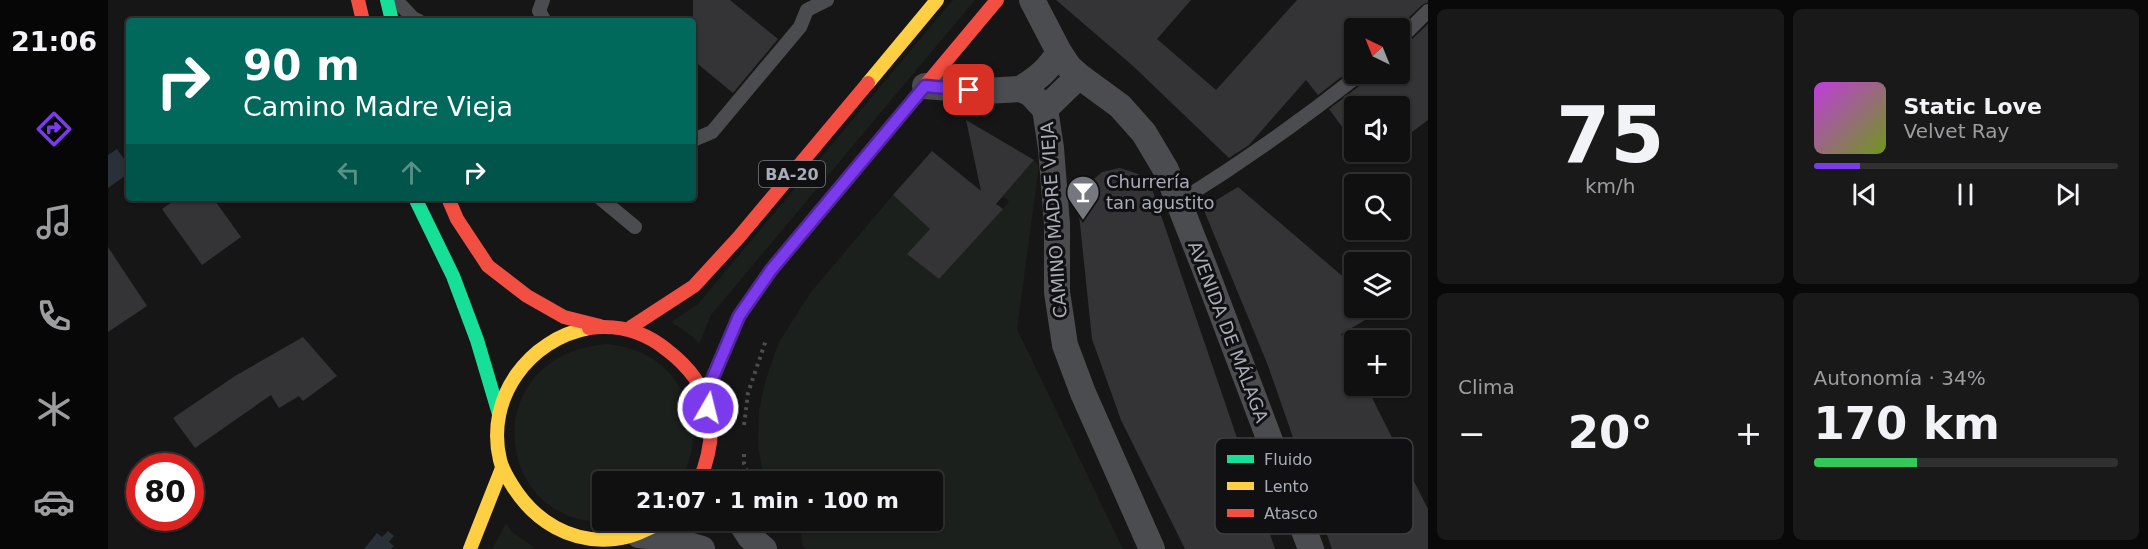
<!DOCTYPE html>
<html lang="es">
<head>
<meta charset="utf-8">
<style>
	body { margin:0; font-family:"DejaVu Sans",sans-serif; background:#191919; color:#f1f3f6; height:100vh; display:flex; flex-direction:column; font-size:22px; white-space:nowrap }
	* { box-sizing:border-box; margin:0 }
	p { font-size:20px; color:#9c9d9f }
	.icon { flex:none; width:33px; height:33px; fill:none; stroke:currentColor; stroke-width:2; stroke-linecap:round; stroke-linejoin:round }
	.map { position:relative; flex:1; overflow:hidden }
	.panel { display:flex; flex-direction:column; gap:9px; padding:9px; background:#090909; width:720px }
	.panel>* { flex:none }
	.hud { position:absolute; left:18px; top:18px; width:570px; height:183px; border-radius:6px; box-shadow:0 2px 4px #0004,0 0 0 2px #303030; background:#00695c; color:#fff; overflow:hidden }
	.needle { width:39px; rotate:317deg }
	.controls { position:absolute; left:1236px; top:18px; display:grid; gap:12px }
	.controls a { display:grid; place-items:center; width:66px; height:66px; border-radius:6px; background:#101010; box-shadow:0 2px 4px #0004,0 0 0 2px #303030; font-size:30px }
	.speed { position:absolute; left:18px; top:453px; display:flex; gap:12px; font-size:30px; font-weight:700; text-align:center }
	.speed>* { display:grid; place-content:center; width:78px; height:78px; border-radius:50%; background:#101010; box-shadow:0 2px 4px #0004,0 0 0 2px #303030; line-height:1 }
	.speed .limit { border:9px solid #d22; background:#fff; color:#111 }
	.pin { position:absolute; display:grid; place-items:center; width:51px; height:51px; color:#fff; margin:-26px; border-radius:12px; box-shadow:0 3px 9px #0006 }
	.me { position:absolute; width:66px; margin:-33px; rotate:8deg; stroke-linejoin:round; filter:drop-shadow(0 0 4px #0008) }
	.turn { display:flex; align-items:center; gap:21px; height:126px; padding:0 18px; font-size:27px }
	.turn .icon { width:78px; height:78px; stroke-width:2.5 }
	.turn b { display:block; font-size:42px; line-height:51px }
	.lanes { display:flex; align-items:center; height:57px; padding:0 18px; background:#0003; justify-content:center; gap:30px; direction:ltr }
	.lanes .off { opacity:.35 }
	.big { font-size:45px; font-weight:800; line-height:1.1 }
	.panel .card { flex:1; display:flex; flex-direction:column; justify-content:center; gap:9px; min-width:0; padding:0 21px; border-radius:9px; background:#191919 }
	.panel .dial { align-items:center; gap:0 }
	.dial b { font-size:78px; line-height:1 }
	.song { display:flex; align-items:center; gap:18px }
	.cover { width:72px; height:72px; border-radius:9px; background:linear-gradient(135deg,hsl(290 70% 55%),hsl(80 70% 35%)) }
	.played { height:6px; border-radius:3px; background:linear-gradient(90deg,#7c3aed 15%,#303030 15%) }
	.keys { display:flex; justify-content:space-around; direction:ltr }
	.heat { display:flex; justify-content:space-between; align-items:center; font-size:33px; direction:ltr }
	.charge { height:9px; border-radius:4px; background:linear-gradient(90deg,#34c759 34%,#303030 0) }
	.panel .tiles { flex:1; display:grid; gap:9px; grid-template-columns:repeat(2,1fr) }
	.trip { position:absolute; left:484px; top:471px; width:351px; height:60px; border-radius:6px; background:#101010; box-shadow:0 2px 4px #0004,0 0 0 2px #303030; font-weight:800; line-height:60px; text-align:center }
	main { display:flex; flex:1; min-height:0 }
	.tab-bar { display:flex; flex-direction:column; width:108px; justify-content:space-around; align-items:center; background:#060606; color:#9c9d9f }
	.tab-bar .icon { width:42px; height:42px }
	.tab-bar .selected { color:#7c3aed }
	.tab-bar b { font-size:27px; color:#f1f3f6 }
	.map>svg:first-child { display:block }
</style>
</head>
<body>
<main>
<nav class="tab-bar">
<b>21:06</b>
<svg class="icon selected" aria-label="directions" viewBox="0 0 24 24"><path d="M12 3l9 9-9 9-9-9zM9 14v-3h6M13 9l2 2-2 2"/></svg>
<svg class="icon" aria-label="music" viewBox="0 0 24 24"><path d="M9 18V5l10-2v13"/><circle cx="6" cy="18" r="3"/><circle cx="16" cy="16" r="3"/></svg>
<svg class="icon" aria-label="phone" viewBox="0 0 24 24"><path d="M5 4h4l2 5-3 2q2 4 5 5l2-3 5 2v4C11 20 4 13 5 4z"/></svg>
<svg class="icon" aria-label="climate" viewBox="0 0 24 24"><path d="M12 3v18M4 7l16 10M4 17L20 7"/></svg>
<svg class="icon" aria-label="car" viewBox="0 0 24 24"><path d="M5 17H2v-5l4-1 3-4h7l3 4 3 1v5h-3M9 17h6M6 11h13"/><circle cx="7" cy="17" r="2"/><circle cx="17" cy="17" r="2"/></svg>
</nav>
<div class="map">
<svg width="1320" height="549" viewBox="0 0 1320 549">
	<rect width="100%" height="100%" fill="#161616"/>
	<!-- green -->
	<path fill="#1b201c" d="M845 0H867L603 315 591 344 585 337 563 322 590 304Z
		M926 160 931 166 909 329 1015 549H698L694 545 692 521 825 520V482H657L650 447 651 410 657 382 671 342 703 292 785 195 822 229 799 254 831 279 901 202 895 196Z
		M499 344C514 346 527 349 540 356 583 380 599 440 571 481L495 482V520H517C386 543 361 355 499 344Z
		M398 523 404 532 426 547 422 549H384Z"/>
	<!-- water -->
	<path fill="#2a3037" d="M9 149 21 166V173L0 188V155Z
		M280 531 286 536 281 542 286 546 283 549H256L269 533 274 537Z"/>
	<!-- building -->
	<path fill="#343436" d="M585 0H622L670 39 625 93 585 60Z
		M948 0H1083L1049 39 1108 90 1189 0H1320V2L1314 5 1290 28H1246V67L1210 95 1198 80 1141 145 1121 158 1025 66Z
		M1320 24V120L1292 141V106H1246V143L1221 109 1258 81 1261 74H1292V48L1298 45Z
		M858 120 926 160 888 204 895 209 831 279 799 254 822 229 785 195 824 151 873 191Z
		M1012 168 1030 174 1043 186 1167 549H1077L1013 420 984 339 970 205 979 185 994 172Z
		M1130 187 1246 286V308H1278L1233 334 1246 362V386H1258L1320 509V549H1224L1159 363 1095 208Z
		M70 198H105L133 237 94 265 54 209Z
		M0 247 39 306 0 332Z
		M195 337 229 376 195 401 191 396 171 408 163 395 87 448 65 418 127 376Z"/>
	<g fill="none" stroke-linecap="round" stroke-linejoin="round">
		<!-- path -->
		<path stroke="#4c4d50" stroke-width="4" stroke-dasharray="3 4.5" stroke-linecap="butt" d="M636 425 640 393 658 340
			M636 454V464L643 482"/>
		<!-- lane -->
		<path stroke="#4b4c4f" stroke-width="14" d="M288 0 305 18 311 21
			M435 0 431 11 437 21
			M1292 39 1320 11
			M585 140 604 132 692 27 699 10 719 0
			M492 198 527 227
			M1070 202C1133 163 1194 120 1252 74"/>
		<!-- street -->
		<path stroke="#4b4c4f" stroke-width="26" d="M924 0 951 52 961 67 971 76 1012 106 1036 133 1058 170 1097 269 1203 549
			M817 86 878 91 912 89 922 93 937 109 943 148 949 224V292L957 345 975 393 1044 549
			M912 89C929 79 941 69 951 52
			M937 109 971 76
			M631 520 642 537 656 549
			M531 535 561 539 594 549"/>
		<!-- fast -->
		<path stroke="#16e098" stroke-width="14" d="M279 0 284 21
			M307 198 345 276 369 340 391 414"/>
		<!-- slow -->
		<path stroke="#ffcf43" stroke-width="14" d="M760 83 829 0
			M481 328C421 339 377 398 392 460 394 469 399 477 404 485 426 521 463 544 507 539 525 537 542 528 558 520
			M362 549 394 468"/>
		<!-- jam -->
		<path stroke="#f24e42" stroke-width="14" d="M250 0 255 21
			M340 198 349 219 380 266 419 296 456 317 492 326
			M481 328C511 324 536 331 559 350 606 386 613 428 591 482
			M520 329 586 286 631 237 760 83
			M597 396 631 316 663 270 889 0"/>
	</g>
	<g fill="none" stroke-linecap="round" stroke-linejoin="round">
		<!-- route casing -->
		<g stroke="#51269a" stroke-width="15">
			<path id="route" d="M600 408 597 396 631 316 663 270 817 86 861 90"/>
		</g>
		<!-- route -->
		<use href="#route" stroke="#7c3aed" stroke-width="10"/>
	</g>
	<!-- icons -->
	<defs>
		<g id="bar-pin" transform="scale(1.725)"><path d="M0 17L-7.5 6A9.5 9.5 0 1 1 7.5 6Z" fill="#75787e" stroke="#101012"/><path d="M-6-5H6L.8 .8V4.5H3.5V6h-7V4.5H-.8V.8Z" fill="#fff"/></g>
	</defs>
	<g fill-rule="evenodd">
		<use href="#bar-pin" x="975" y="192"/>
	</g>
	<g text-anchor="middle" stroke-width="6" stroke-linejoin="round" paint-order="stroke">
		<!-- shield labels -->
		<rect fill="#101012" stroke="#7a7d85" stroke-width="1.5" x="651" y="161" width="66" height="26" rx="4.5"/>
		<g font-size="16" font-weight="bold" fill="#a8acb6">
			<text x="684" y="180">BA-20</text>
		</g>
		<!-- poi labels -->
		<g font-size="18" fill="#a8acb6" stroke="#101012" text-anchor="start">
			<text x="998" y="188">Churrería<tspan x="998" dy="21">tan agustito</tspan></text>
		</g>
		<!-- street labels -->
		<g font-size="18" fill="#a8acb6" stroke="#101012">
			<text transform="translate(946 220) rotate(-94)" y="6">CAMINO MADRE VIEJA</text>
			<text transform="translate(1120 332) rotate(69)" y="6">AVENIDA DE MÁLAGA</text>
		</g>
	</g>
	<!-- legend -->
	<rect x="1107" y="438" width="198" height="96" rx="9" fill="#101012" stroke="#3e3f43" stroke-width="1.5"/>
	<rect x="1119" y="455" width="27" height="8" fill="#16e098"/>
	<rect x="1119" y="482" width="27" height="8" fill="#ffcf43"/>
	<rect x="1119" y="509" width="27" height="8" fill="#f24e42"/>
	<g font-size="16" fill="#a8acb6">
		<text x="1156" y="465">Fluido</text>
		<text x="1156" y="492">Lento</text>
		<text x="1156" y="519">Atasco</text>
	</g>
</svg>
<div class="controls">
<a><svg class="needle" viewBox="-14 -14 28 28"><path d="M0-13l5 13h-10z" fill="#e53935"/><path d="M0 13l5-13h-10z" fill="#9c9d9f"/></svg></a>
<a><svg class="icon" aria-label="sound" viewBox="0 0 24 24"><path d="M4 9h4l5-4v14l-5-4H4zM17 9q2 3 0 6"/></svg></a>
<a><svg class="icon" aria-label="search" viewBox="0 0 24 24"><circle cx="10" cy="10" r="6"/><path d="M15 15l6 6"/></svg></a>
<a><svg class="icon" aria-label="layers" viewBox="0 0 24 24"><path d="M12 4l9 5-9 5-9-5zM3 14l9 5 9-5"/></svg></a>
<a>+</a>
</div>
<div class="speed"><div class="limit">80</div></div>
<div class="pin" style="left:861px;top:90px;background:#d93025"><svg class="icon" aria-label="arrive" viewBox="0 0 24 24"><path d="M6 21V4h12l-3 4 3 4H6"/></svg></div>
<svg class="me" style="left:600px;top:408px" viewBox="-20 -20 40 40"><circle r="17" fill="#7c3aed" stroke="#fff" stroke-width="3"/><path d="M0-11L8 9 0 5-8 9z" fill="#fff"/></svg>
<div class="trip">21:07 · 1 min · 100 m</div>
<div class="hud">
<div class="turn"><svg class="icon" aria-label="right" viewBox="0 0 24 24"><path d="M7 20v-9h11M14 6l5 5-5 5"/></svg><div><b>90 m</b>Camino Madre Vieja</div></div>
<div class="lanes"><svg class="icon off" aria-label="left" viewBox="0 0 24 24"><path d="M17 20v-9H6M10 6l-5 5 5 5"/></svg><svg class="icon off" aria-label="ahead" viewBox="0 0 24 24"><path d="M12 20V5M6 11l6-6 6 6"/></svg><svg class="icon" aria-label="right" viewBox="0 0 24 24"><path d="M7 20v-9h11M14 6l5 5-5 5"/></svg></div>
</div>
</div>
<section class="panel">
<div class="tiles">
<div class="card dial"><b>75</b><p>km/h</p></div>
<div class="card">
<div class="song"><i class="cover"></i><div><b>Static Love</b><p>Velvet Ray</p></div></div>
<div class="played"></div>
<div class="keys"><svg class="icon" aria-label="previous" viewBox="0 0 24 24"><path d="M18 5L8 12l10 7zM5 5v14"/></svg><svg class="icon" aria-label="pause" viewBox="0 0 24 24"><path d="M8 5v14M16 5v14"/></svg><svg class="icon" aria-label="next" viewBox="0 0 24 24"><path d="M6 5l10 7-10 7zM19 5v14"/></svg></div>
</div>
<div class="card"><p>Clima</p>
<div class="heat"><a>−</a><b class="big">20°</b><a>+</a></div>
</div>
<div class="card"><p>Autonomía · 34%</p><b class="big">170 km</b><div class="charge"></div></div>
</div>
</section>
</main>
</body>
</html>
